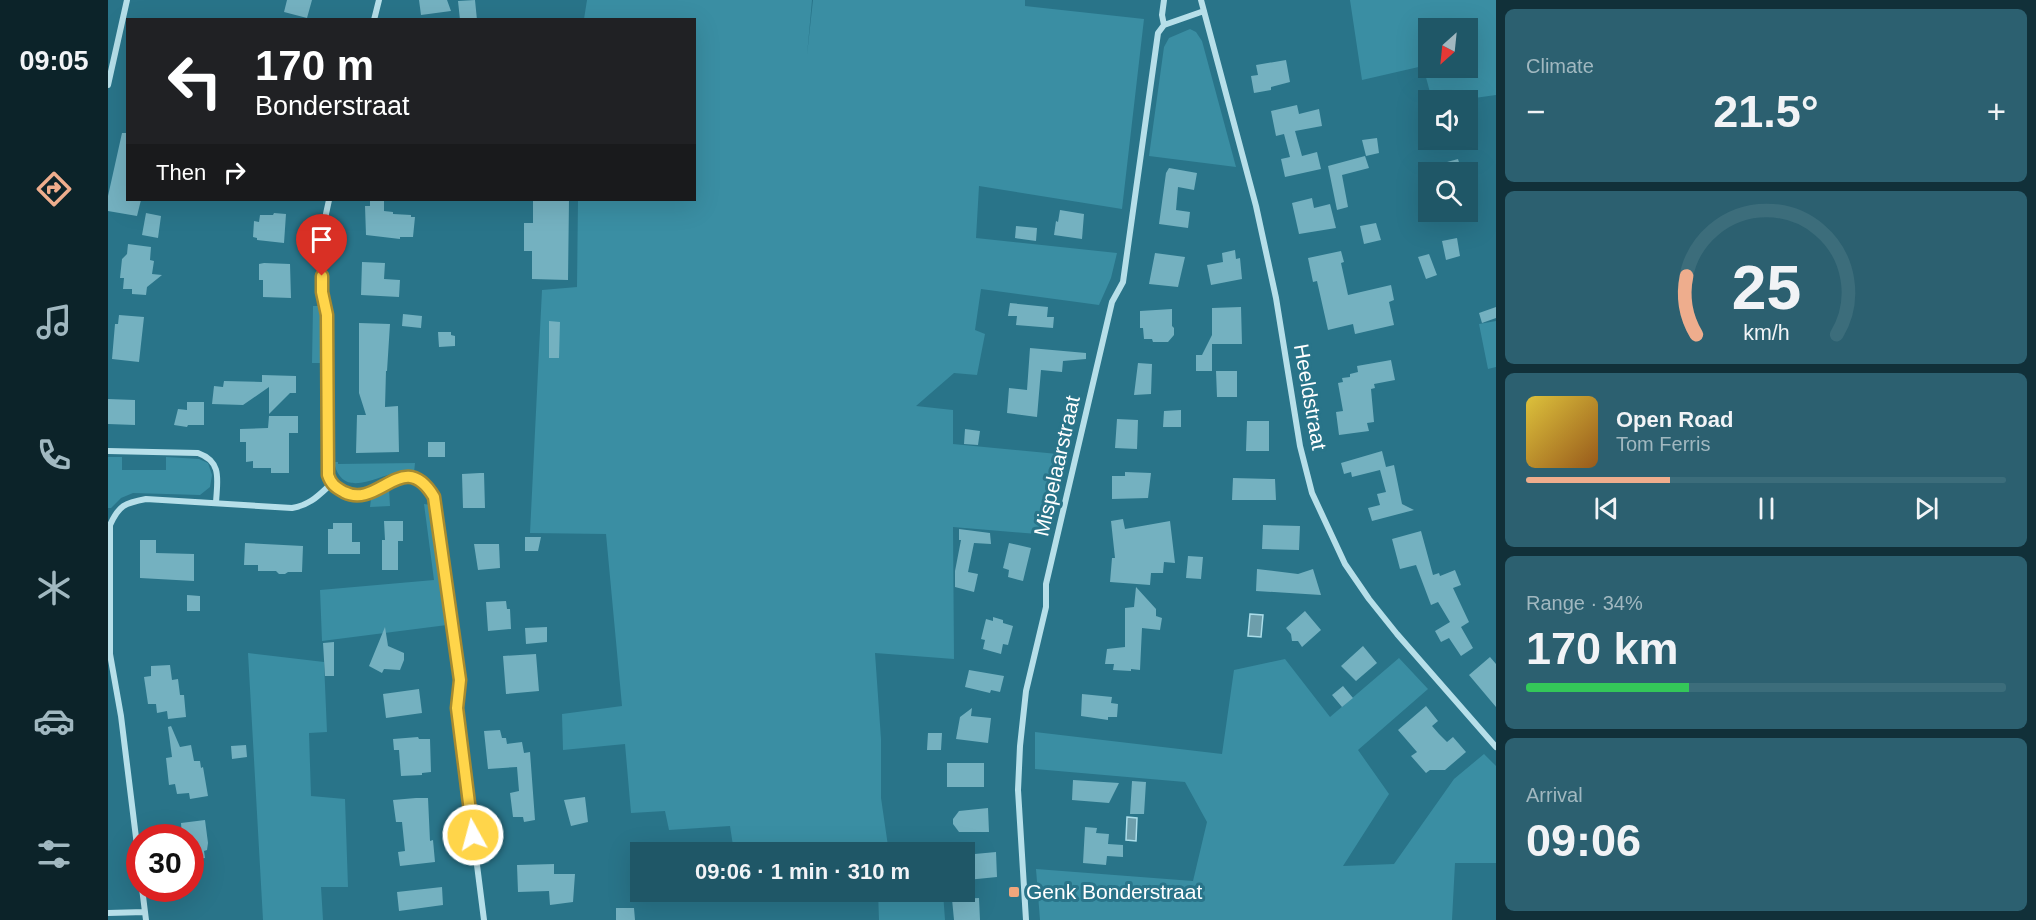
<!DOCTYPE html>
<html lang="en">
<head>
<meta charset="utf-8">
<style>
	body { margin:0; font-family:Arial,sans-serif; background:#2c6070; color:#f1f3f6; height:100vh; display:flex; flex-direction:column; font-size:22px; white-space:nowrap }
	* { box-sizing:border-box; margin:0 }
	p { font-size:20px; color:#a1b8c0 }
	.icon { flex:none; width:33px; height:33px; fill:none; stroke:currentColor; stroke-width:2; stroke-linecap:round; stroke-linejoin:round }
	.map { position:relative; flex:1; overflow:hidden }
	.sheet { display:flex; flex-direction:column; gap:9px; padding:9px; background:#113039; width:540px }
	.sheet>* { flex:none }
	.banner { position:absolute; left:18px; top:18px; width:570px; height:183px; border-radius:0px; box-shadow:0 6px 24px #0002; background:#202124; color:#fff; overflow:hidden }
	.needle { width:39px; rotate:207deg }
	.buttons { position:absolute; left:1310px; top:18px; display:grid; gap:12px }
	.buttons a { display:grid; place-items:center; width:60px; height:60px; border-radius:0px; background:#1f5767; box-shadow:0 6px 24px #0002; font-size:30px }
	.speed { position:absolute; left:18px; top:824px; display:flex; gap:12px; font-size:30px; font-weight:700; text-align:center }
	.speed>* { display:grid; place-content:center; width:78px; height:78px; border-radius:50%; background:#1f5767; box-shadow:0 6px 24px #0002; line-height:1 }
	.speed .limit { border:9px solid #d22; background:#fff; color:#111 }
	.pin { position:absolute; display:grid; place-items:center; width:51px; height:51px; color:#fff; margin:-62px -26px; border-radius:50% 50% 50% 0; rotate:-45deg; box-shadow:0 0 6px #0007 }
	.pin .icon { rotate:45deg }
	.me { position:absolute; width:66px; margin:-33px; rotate:353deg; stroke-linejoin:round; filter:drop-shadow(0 0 4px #0008) }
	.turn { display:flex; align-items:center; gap:21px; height:126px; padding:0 30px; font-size:27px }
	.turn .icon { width:78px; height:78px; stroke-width:2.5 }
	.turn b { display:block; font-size:42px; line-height:51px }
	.then { display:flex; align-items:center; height:57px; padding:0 30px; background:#0003; gap:12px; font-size:22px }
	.big { font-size:45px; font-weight:800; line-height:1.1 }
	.sheet .widget { flex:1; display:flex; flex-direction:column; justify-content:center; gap:9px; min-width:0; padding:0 21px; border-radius:9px; background:#2c6070 }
	.sheet .dial { align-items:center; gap:0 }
	.dial svg { height:156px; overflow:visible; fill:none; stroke:#3c6d7b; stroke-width:7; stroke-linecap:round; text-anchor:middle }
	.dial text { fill:#f1f3f6; stroke:none }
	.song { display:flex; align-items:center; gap:18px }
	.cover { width:72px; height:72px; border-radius:9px; background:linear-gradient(135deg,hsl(50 70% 55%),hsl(30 70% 35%)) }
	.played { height:6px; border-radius:3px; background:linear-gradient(90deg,#eead8d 30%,#3c6d7b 30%) }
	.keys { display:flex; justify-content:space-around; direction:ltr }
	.heat { display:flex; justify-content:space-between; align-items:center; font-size:33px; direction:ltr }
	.charge { height:9px; border-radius:4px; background:linear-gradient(90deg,#34c759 34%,#3c6d7b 0) }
	.trip { position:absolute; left:522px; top:842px; width:345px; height:60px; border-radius:0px; background:#1f5767; box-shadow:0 6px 24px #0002; font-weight:800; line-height:60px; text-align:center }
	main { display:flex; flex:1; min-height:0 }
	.dock { display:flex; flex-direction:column; width:108px; justify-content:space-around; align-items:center; background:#0c2329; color:#a1b8c0 }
	.dock .icon { width:42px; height:42px }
	.dock .current { color:#eead8d }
	.dock b { font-size:27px; color:#f1f3f6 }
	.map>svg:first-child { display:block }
</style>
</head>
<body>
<main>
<nav class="dock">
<b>09:05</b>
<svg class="icon current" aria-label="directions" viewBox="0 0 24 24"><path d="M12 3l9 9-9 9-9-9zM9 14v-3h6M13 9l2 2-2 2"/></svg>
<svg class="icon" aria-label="music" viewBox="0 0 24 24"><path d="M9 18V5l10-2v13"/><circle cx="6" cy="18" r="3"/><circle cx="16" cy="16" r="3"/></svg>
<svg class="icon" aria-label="phone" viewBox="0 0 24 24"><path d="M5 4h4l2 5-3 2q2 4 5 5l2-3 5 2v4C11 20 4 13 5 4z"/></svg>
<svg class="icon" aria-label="climate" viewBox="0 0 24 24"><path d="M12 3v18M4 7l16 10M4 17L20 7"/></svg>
<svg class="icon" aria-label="car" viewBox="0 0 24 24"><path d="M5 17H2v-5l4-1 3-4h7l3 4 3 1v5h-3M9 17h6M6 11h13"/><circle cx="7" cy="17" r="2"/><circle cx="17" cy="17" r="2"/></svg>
<svg class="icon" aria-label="filters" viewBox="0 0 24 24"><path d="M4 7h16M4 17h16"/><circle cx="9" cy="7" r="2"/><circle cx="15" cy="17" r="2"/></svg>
</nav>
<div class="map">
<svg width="1388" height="920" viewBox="0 0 1388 920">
	<rect width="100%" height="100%" fill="#297489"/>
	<!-- green -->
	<path fill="#3a8ea3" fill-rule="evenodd" d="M479 0H704L699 55 705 0H917V6L1036 19 1014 209 871 186 868 238 1009 253 1003 278 991 305 873 289 867 330 877 334 869 375 846 373 808 406 845 410V444L960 455 941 535 845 527 846 659 767 653 773 739V798L780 846 681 850 680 852H626L622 826 561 830 557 811 523 813 517 744 455 750 454 714 514 706 498 534 422 533 434 290 469 287 470 200H586V20L476 19Z
		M1242 0H1388V95L1352 100H1324L1315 66 1254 80ZM1320 28H1359V68H1320Z
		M1082 29 1088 32 1094 41 1128 167 1041 156 1056 47 1061 38Z
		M205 306H211L214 323V363H204Z
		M1388 321V367L1380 369 1371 324Z
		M0 457H14V470H58V457L91 459 100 463 104 475 102 487 92 495 25 493 13 498 3 508H0Z
		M226 462H230V464L307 463 306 473C301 472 296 471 291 472 268 476 234 500 226 462Z
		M281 488 282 506 262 507 263 499Z
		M316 504 323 505 339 625 214 641 212 590 326 580Z
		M140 653 216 662 219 732 201 733 203 796 237 799 240 887H213L215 920H155Z
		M1291 658 1320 689 1250 750 1281 794 1235 866 1286 864 1346 779 1376 754 1388 766V863H1347L1344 920H932L928 869 1085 881 1099 822 1077 782 927 769V732L1114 754 1126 670 1177 659 1222 717Z
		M770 891 835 892 837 920H771Z"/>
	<!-- water -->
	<path fill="#6d9eab" stroke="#aadde9" stroke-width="1.5" d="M1142 614 1155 615 1153 637 1140 636Z
		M1019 817 1029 818 1028 841 1018 840Z"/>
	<!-- building -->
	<path fill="#74b1c0" d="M179 0H204L199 18 176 12Z
		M311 0H339L343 11 313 15Z
		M367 0 369 20H352L350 1Z
		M1178 60 1182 82 1163 87V90L1146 93 1143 76 1150 75 1148 65Z
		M1189 105 1191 114 1211 109 1214 126 1187 131 1194 156 1209 152 1213 169 1177 177 1173 159 1182 157 1176 134 1168 136 1163 111Z
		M14 133H20V200H33L29 216 0 211V196Z
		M1269 138 1271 153 1258 156 1254 140Z
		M1257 156 1261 168 1234 175 1240 207 1229 210 1220 166Z
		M1350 159 1354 172H1341L1339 162Z
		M1061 168 1089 173 1086 190 1070 187 1068 210 1082 212 1080 228 1051 224 1058 173Z
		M1204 198 1206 208 1222 204 1228 228 1191 234 1184 203Z
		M262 200H276V211L285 212V214L303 215V217H307L305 237H292V239L258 235 257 206H262Z
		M425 200H461L460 280 424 279V251H416V223H425Z
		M952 210 976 214 974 239 946 235 948 221 950 222Z
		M38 213 53 216 50 238 34 235Z
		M166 213 178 214 176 243 149 240V238L145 237 146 221 151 222 152 215H165Z
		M1268 223 1273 240 1256 244 1252 226Z
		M908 226 929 228 928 241 907 238Z
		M1349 238 1352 256 1338 260 1334 241Z
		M20 244 43 247 42 260 46 261 44 274 54 275 39 287 38 295 24 294V289H15L16 278H12L14 259 19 254Z
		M1127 250 1128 259 1132 258 1134 279 1103 285 1099 265 1115 262 1114 253Z
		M1233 251 1236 262 1233 263 1240 295 1283 285 1286 300 1281 302 1286 325 1247 334 1245 324 1220 330 1209 281 1205 282 1200 258Z
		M1047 253 1077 257 1070 287 1041 284Z
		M1321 254 1329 275 1318 279 1310 257Z
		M254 262 277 263 276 279 292 280 291 297 253 295Z
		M156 263 182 264 183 298 155 297V280H151V264Z
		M902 303 940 307 939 317H946L945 328 908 325 909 316H900Z
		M1133 307 1134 344H1104V371H1088V355H1094L1104 335V308Z
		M1388 307V318L1374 323 1371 313Z
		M1064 309V326L1066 328V335L1060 342H1045L1044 339H1036L1035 328H1032V311Z
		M295 314 314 316 313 328 294 326Z
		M11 315 36 317 31 362 4 359 7 324H10Z
		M441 321 452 322 451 358H441Z
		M251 323 282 324 279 371H278L277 407 290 406 291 452 248 453 249 415H258L251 393Z
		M330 332H343V335L347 336V346L331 347Z
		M922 348 978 353V359L955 361 954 372 933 370 929 417 899 413 901 388 919 390Z
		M1283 360 1287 380 1266 384 1267 388 1263 389 1266 422 1259 423 1261 431 1231 435 1228 412 1235 411 1230 383 1235 382 1234 378 1242 377V374L1250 372 1249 366Z
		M1030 363 1044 364 1043 394 1026 395Z
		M1108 371H1129V397H1109Z
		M154 375 188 376V393H182L161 414V387L135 405 104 404 106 386 115 387 116 381 154 382Z
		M0 399 27 400V425L0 424Z
		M79 402H96V425H80L79 427 66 425 70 409 79 410Z
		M1073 410V427H1055L1056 411Z
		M161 416H190V433H181V473H163V468H145V461L138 462V442H132V429L160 428Z
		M1009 419 1030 420 1029 449 1007 448Z
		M1139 421H1161V451H1138Z
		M857 429 872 431 870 445 856 444Z
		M320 442H337V457H320Z
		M1274 451 1278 467 1286 465 1294 504 1306 510 1264 521 1260 508 1272 505 1269 494 1278 492 1272 470 1244 477 1243 472 1236 474 1233 463Z
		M1017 472 1043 473 1040 498 1004 499V476H1017Z
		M372 473H376L377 508H355L354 474Z
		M1125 478 1167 479 1168 500H1124Z
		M1015 519 1017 529 1062 521 1067 563 1056 562 1055 573H1043L1042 585 1002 582 1004 558H1007L1003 521Z
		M276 521H295V541H290V570H274V540H277Z
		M225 523H244V542H252V554H220V529H225Z
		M1155 525 1192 526 1191 550 1154 549Z
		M851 529 882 533 883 544 866 543 860 572 870 574 866 592 847 587V571L853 540H851Z
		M1313 531 1325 575 1331 573 1332 576 1347 570 1353 585 1345 588 1361 622 1353 627 1365 648 1353 656 1341 638 1333 642 1327 631 1342 622 1330 602 1323 605 1308 565 1292 569 1284 539Z
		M417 537H433L430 551H417Z
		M32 540H48V553L86 554V581L32 578Z
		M137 543 195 546 194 572H180L177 574H171L168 571H150V565H136Z
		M901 543 923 548 915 581 900 577 901 570 895 568Z
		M366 544H391L392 568 370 570Z
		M1080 556 1095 557 1093 579 1078 578Z
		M1149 569 1190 574 1205 569 1213 595 1148 591Z
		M1028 587 1048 609V616L1054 618 1052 630 1034 628 1032 670 1023 669V671L1005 670 1006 664H997L999 649 1017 647V608L1026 607Z
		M79 595 92 596V611H79Z
		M398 601 399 609H402L403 629 380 631 378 602Z
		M1197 611 1213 630 1194 647 1190 641H1184L1183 634 1178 628Z
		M885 617 895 620V623L905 626 900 645 895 644 893 654 875 649 877 640 873 639 878 619 885 621Z
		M277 627 280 646 296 653V660L292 670 276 669 274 673 261 666Z
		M439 627V642L418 644 417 628Z
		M226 642V676H217L215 643Z
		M1255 646 1269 663 1248 681 1233 666Z
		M428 654 431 691 398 694 395 656Z
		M1382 657 1388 664V707L1361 675Z
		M62 665 64 680 70 679 72 695H76L78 717 60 719 59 711 49 713 48 704H40L36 677 43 676V666Z
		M861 670 896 676 892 692 883 690 882 693 857 687Z
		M1235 686 1245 698 1234 707 1224 695Z
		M311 689 314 713 278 718 275 694Z
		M974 694 1004 697 1003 703 1010 704 1009 717H1000V720L973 716Z
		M1318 706 1330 721 1324 726 1331 734 1339 742 1345 737 1358 752 1337 770H1322L1318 773 1303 756 1309 752 1290 730Z
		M864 708 863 716 883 718 880 743 848 739 852 717Z
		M63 726 72 747 83 745 86 761H92L93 768 95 767 100 796 82 799 81 793 69 794 67 784 61 785 58 758 64 757 60 727Z
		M392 730 394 738H398L399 744 414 742 416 753 422 752 427 820 416 822 415 817H405L402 793 411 791 409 767 380 769 376 731Z
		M820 733H834L833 750H819Z
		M310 737 311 739H322L323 772 314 773V775L293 776 291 750H286L285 739Z
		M138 745 139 757 124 759 123 746Z
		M839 763H876V787H839Z
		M965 780 1011 783 1001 803 964 800Z
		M1024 781 1038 782 1036 814H1022Z
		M477 797 480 822 463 826 456 800Z
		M308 798H320L322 841 325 840 327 862 292 866 290 852 297 851 294 822H288L285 800Z
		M880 808 881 832H851L845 824V819L851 811Z
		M97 820 100 843 99 850 96 851 97 858 82 860V837H74L73 823Z
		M977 827 989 828 988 833 1001 834 1000 844 1015 845V857L999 856 998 865 975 863Z
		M888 852 889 877 859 880V871L856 870V855Z
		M446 864V874H467L465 902 442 905 441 891 410 892 409 865Z
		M334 887 335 905 291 911 289 892Z
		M871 898 872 920H846L844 899Z
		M508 908H526L527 920H508Z"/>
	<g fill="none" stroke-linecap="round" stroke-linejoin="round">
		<!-- street -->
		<path stroke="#b6dfe9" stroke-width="6" d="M1056 0 1054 15 1056 25
			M1093 0 1148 206 1168 298 1192 446 1204 493 1237 564 1261 599 1289 634 1388 747
			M266 20 271 0
			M0 85 19 0
			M221 200C212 237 211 278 219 315L220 475C223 484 227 487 236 492 270 510 295 446 326 497L352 680 349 708 376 920
			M0 451 90 453C115 462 109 481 108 503
			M32 870 13 716 2 654V525C11 505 17 503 38 499L184 508C202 505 210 496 223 484
			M34 888 38 920
			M0 913 37 912
			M918 920 910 790 912 746 918 691 938 607V584L1004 302 1015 282 1050 33 1056 25 1096 11"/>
	</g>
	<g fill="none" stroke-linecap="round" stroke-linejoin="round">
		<!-- route casing -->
		<g stroke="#a68a30" stroke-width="15">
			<path id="route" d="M214 276V292L219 315 220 475C223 484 227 487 236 492 271 510 295 446 326 497L352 680 349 708 365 835"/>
		</g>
		<!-- route -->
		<use href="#route" stroke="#ffd54a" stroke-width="10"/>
	</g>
	<!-- markers -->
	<rect fill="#f0a67c" stroke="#297489" stroke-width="2" x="900" y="886" width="12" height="12" rx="3"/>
	<g text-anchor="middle" stroke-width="6" stroke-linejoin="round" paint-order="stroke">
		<!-- street labels -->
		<g font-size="21" fill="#fff" stroke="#297489">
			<text transform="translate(1202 397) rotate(80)" y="7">Heeldstraat</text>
			<text transform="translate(949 466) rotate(-77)" y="7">Mispelaarstraat</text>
		</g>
		<!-- poi labels -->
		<g font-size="21" fill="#fff" stroke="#297489" text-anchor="start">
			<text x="918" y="899">Genk Bonderstraat</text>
		</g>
	</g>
</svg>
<div class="buttons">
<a><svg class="needle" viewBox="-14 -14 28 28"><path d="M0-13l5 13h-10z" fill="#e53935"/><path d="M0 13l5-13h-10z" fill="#a1b8c0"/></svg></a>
<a><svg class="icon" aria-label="sound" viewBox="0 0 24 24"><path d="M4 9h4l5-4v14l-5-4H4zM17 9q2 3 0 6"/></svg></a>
<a><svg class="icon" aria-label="search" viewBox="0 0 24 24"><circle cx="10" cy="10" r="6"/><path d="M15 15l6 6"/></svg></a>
</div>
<div class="speed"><div class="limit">30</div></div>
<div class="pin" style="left:214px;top:276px;background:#d93025"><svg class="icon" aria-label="arrive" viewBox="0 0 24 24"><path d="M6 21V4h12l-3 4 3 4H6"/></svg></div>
<svg class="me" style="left:365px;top:835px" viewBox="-20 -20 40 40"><circle r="17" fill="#ffd54a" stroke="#fff" stroke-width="3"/><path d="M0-11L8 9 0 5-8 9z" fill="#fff"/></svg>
<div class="trip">09:06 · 1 min · 310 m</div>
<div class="banner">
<div class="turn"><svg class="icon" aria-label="left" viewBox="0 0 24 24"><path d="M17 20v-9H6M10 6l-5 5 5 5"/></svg><div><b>170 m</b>Bonderstraat</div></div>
<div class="then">Then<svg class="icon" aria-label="right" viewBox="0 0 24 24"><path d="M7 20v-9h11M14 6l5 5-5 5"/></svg></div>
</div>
</div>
<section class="sheet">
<div class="widget"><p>Climate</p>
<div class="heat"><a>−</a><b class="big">21.5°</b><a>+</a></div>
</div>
<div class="widget dial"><svg viewBox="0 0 100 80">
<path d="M14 69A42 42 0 1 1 86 69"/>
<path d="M14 69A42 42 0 0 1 9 39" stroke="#eead8d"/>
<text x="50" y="56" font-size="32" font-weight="700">25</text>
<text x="50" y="72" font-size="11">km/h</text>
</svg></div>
<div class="widget">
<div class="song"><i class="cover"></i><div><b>Open Road</b><p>Tom Ferris</p></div></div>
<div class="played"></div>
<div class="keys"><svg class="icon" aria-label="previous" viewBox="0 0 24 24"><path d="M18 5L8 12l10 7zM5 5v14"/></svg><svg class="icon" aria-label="pause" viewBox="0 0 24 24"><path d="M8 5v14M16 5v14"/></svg><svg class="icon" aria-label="next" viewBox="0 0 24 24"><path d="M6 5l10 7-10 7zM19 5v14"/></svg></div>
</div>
<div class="widget"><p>Range · 34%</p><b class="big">170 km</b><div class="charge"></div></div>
<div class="widget"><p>Arrival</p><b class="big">09:06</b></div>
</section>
</main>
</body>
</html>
